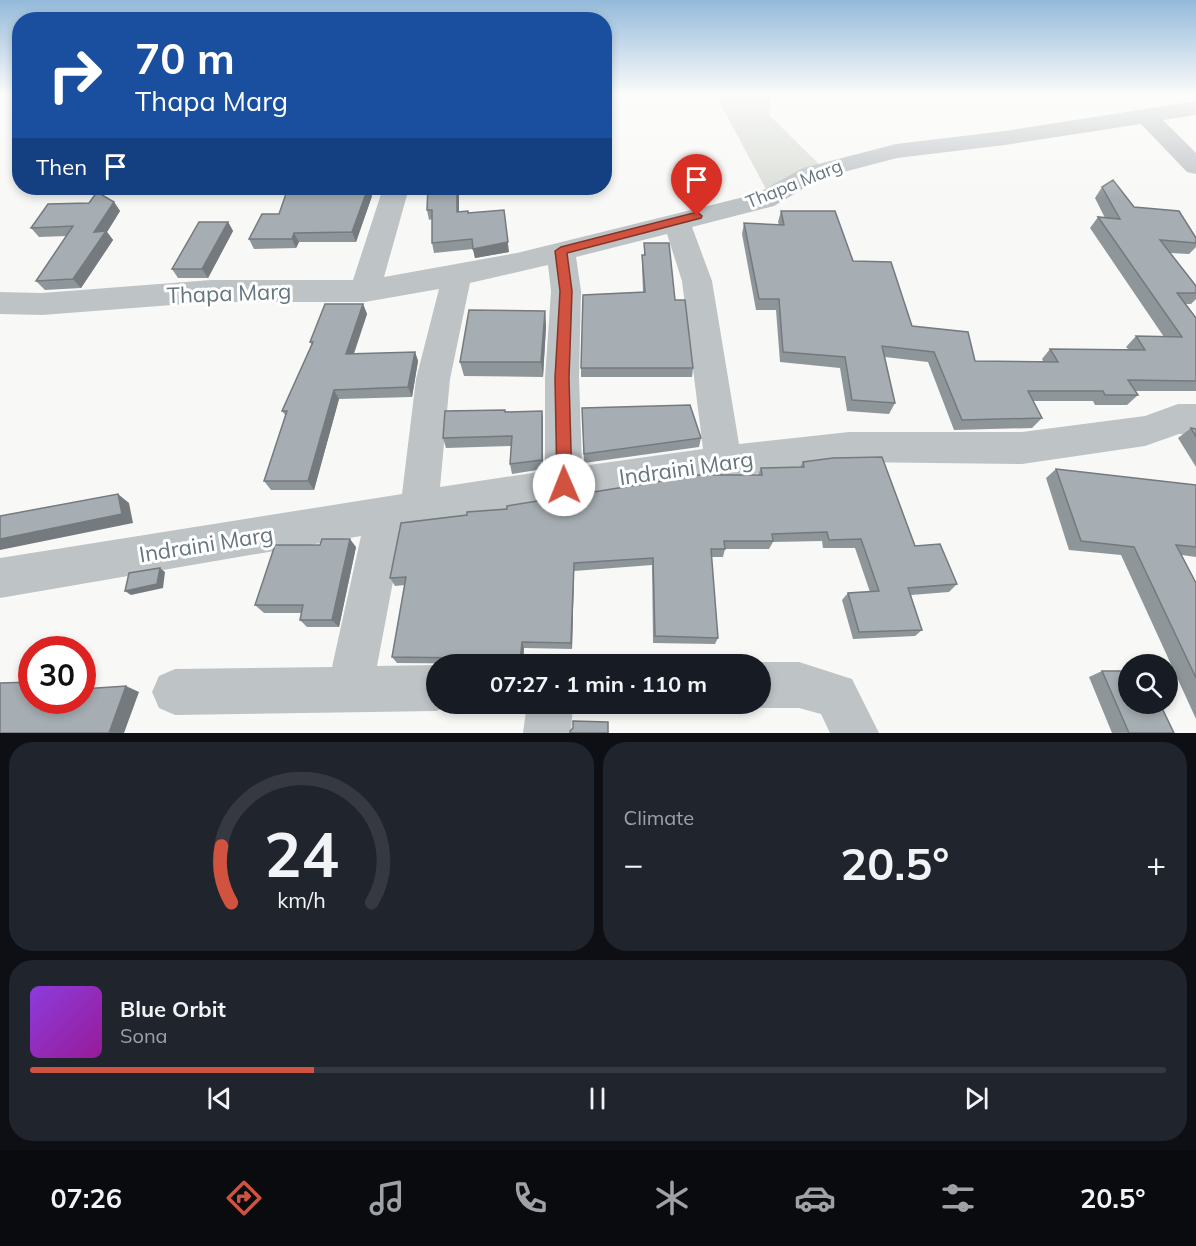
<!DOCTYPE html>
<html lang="en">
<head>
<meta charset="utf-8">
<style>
	body { margin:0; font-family:Mulish,sans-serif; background:#20242c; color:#f1f3f6; height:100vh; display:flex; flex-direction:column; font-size:22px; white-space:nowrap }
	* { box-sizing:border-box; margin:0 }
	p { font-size:20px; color:#9ea1a6 }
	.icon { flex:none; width:33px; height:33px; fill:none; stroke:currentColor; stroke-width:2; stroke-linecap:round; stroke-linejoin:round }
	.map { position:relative; height:733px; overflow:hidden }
	.details { display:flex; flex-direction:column; gap:9px; padding:9px; background:#0d0f14; flex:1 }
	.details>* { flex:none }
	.top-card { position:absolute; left:12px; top:12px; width:600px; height:183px; border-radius:24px; box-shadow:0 3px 9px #0003; background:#1a4fa0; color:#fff; overflow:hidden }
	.tools { position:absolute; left:1118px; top:654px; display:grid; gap:12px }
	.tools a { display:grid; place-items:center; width:60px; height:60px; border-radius:50%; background:#171b24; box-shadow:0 3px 9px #0003; font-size:30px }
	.speed { position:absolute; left:18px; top:636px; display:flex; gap:12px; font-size:30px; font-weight:700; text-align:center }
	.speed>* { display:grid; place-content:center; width:78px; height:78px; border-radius:50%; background:#171b24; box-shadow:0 3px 9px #0003; line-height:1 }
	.speed .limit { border:9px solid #d22; background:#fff; color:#111 }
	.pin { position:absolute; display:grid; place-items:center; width:51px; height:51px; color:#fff; margin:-62px -26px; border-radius:50% 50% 50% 0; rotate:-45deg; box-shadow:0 0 6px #0007 }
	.pin .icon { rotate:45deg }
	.me { position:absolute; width:66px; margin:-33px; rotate:359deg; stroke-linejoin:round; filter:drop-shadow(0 0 4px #0008) }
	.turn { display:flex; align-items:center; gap:21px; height:126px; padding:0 24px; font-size:27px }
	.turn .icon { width:78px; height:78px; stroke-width:2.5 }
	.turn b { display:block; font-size:42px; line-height:51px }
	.then { display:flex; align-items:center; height:57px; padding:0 24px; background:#0003; gap:12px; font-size:22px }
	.big { font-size:45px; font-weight:700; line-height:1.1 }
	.details .card { flex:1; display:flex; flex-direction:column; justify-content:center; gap:9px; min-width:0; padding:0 21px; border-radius:24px; background:#20242c }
	.details .dial { align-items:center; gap:0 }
	.dial svg { height:156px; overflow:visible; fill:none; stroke:#363941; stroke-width:7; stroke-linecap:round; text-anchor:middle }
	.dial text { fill:#f1f3f6; stroke:none }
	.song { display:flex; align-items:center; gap:18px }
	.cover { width:72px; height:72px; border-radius:9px; background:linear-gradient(135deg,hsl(270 70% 55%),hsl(300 70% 35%)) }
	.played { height:6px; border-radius:3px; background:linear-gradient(90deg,#d0523f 25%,#363941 25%) }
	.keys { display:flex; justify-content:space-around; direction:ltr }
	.heat { display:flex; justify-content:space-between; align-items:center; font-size:33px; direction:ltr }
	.details .tiles { flex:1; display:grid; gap:9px; grid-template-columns:1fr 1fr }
	.card:last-child { grid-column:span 2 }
	.trip { position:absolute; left:426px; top:654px; width:345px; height:60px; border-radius:30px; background:#171b24; box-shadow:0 3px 9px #0003; font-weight:700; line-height:60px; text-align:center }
	.dock { display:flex; height:96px; justify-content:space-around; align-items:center; background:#090b0e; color:#9ea1a6 }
	.dock .icon { width:42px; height:42px }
	.dock .active { color:#d0523f }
	.dock b { font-size:27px; color:#f1f3f6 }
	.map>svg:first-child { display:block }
</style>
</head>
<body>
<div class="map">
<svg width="1196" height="733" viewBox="0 0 1196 733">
	<rect width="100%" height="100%" fill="#f8f8f7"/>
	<!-- green -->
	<path fill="#d9ddd6" d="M716 95H771L769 115 825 170 768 193Z"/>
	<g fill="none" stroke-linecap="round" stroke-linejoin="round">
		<!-- minor -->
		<path fill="#bec3c6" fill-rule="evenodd" d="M1196 101V115L1163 120 1196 153V174L1187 172 1141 124 1005 145 897 158 821 178 774 206 692 227 712 281 739 444 849 432H1022L1145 416 1178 404H1196V434H1179L1145 446 1022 464 849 462 723 478 403 529 377 666 436 665V704H453L436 711 175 715 159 708 152 692 159 676 175 669 332 667 361 536 0 598V558L402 494 416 379 439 289 365 302H211L42 315 0 314V292L42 293 211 280H353L383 188H409L384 277 517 253 756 194 803 168 896 144 1005 131ZM667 234 682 281 703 449 582 466 579 378 581 291 576 257ZM548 265 551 291 545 378V471L440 487 450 379 470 283Z
			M760 662H799L852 679 879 733H830L821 714 799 708H760L749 704H760V664H754Z
			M527 704H573L571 733H523Z"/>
	</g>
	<!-- wall -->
	<path fill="#8f969a" d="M1102 187 1134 207 1196 238V247L1189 254 1170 253 1196 286V299L1191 304H1186L1196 318V391H1135L1138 395 1127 405H1095L1093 401H1033L1042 418 1032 428 954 430 928 362 885 357 895 403 889 414 847 411 840 368 780 362 776 310H756L742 234 744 223 779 225 778 222 781 211 853 261 912 326 975 361H1043L1042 359 1050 349H1128L1126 347 1136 336 1164 337 1090 228 1098 217 1105 218 1095 198Z
		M428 188H458L459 212 469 213 509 252 475 258 473 249 434 253 432 243V219L429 220 427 210Z
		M372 196 356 242H299L296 248 254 249 249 239Z
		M114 202 120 211 107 232 113 240 81 288 45 290 36 281 67 236 39 237 31 228Z
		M228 222 233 231 208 278H178L172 269Z
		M644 243 675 300 693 368 692 377H581V368L643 293 642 265V255H644Z
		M363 304 367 314 354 354 415 352 418 361 412 397 339 399 314 490H271L264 481 286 416 282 411 312 345 310 342Z
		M545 311 546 326 543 377 464 376 460 362Z
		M582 408 701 438 699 447 584 463Z
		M542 411 543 421V469L512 474 510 464 511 446 446 448 443 438Z
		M1191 428 1196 429V467L1178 438Z
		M803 462 915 546 957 584 949 592 911 595 922 630 915 636 853 639 842 600 848 593 870 592 855 548H823L822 541 773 542 769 549H725L723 557H711L718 638 715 644 653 643 652 565 574 571 572 649 524 648 523 664 397 663 392 657 405 585 395 586 390 578 467 515 712 475H758L761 468 800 467Z
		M1056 469 1196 485V557L1182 555 1196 583V719L1121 555 1069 550 1046 478Z
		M356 547 339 627H307L300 620 301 613H264L255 605Z
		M1102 671 1174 733H1112L1089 677Z"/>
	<!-- shaded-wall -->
	<path fill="#747a7d" d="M368 188H369L372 196 356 242 352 232Z
		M457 188H458L459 190V221L457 212Z
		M114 202 120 211 107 232 113 240 81 288 73 279 94 232Z
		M504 210 509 252 475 258 473 249Z
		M228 222 233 231 208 278 202 269Z
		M294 233 299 242 296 248 292 239Z
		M363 304 367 314 350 364 346 354Z
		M545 311 546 326 543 377 541 362Z
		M415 352 418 361 412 397 408 387Z
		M334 390 339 399 314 490 308 481Z
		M542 411 543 421V469L542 460Z
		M118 494 129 503 133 523 0 550V539Z
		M350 539 356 547 339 627 332 620Z
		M574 563V571L572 649 571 643Z
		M160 568 165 572 163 588 131 595 125 591Z
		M522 642 524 648 523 664H521L520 662Z
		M126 686 139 692 124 733H109Z"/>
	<!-- building -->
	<path fill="#a6aeb3" stroke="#747a7d" stroke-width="1.5" d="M1113 180 1134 207 1179 211 1196 238V243L1160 240 1196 286V293H1177L1196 318V381L1128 380 1138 395H1105L1103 391H1028L1042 418 962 420 934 352 882 346 895 403 852 400 845 357 783 352 779 299H759L744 223 784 225 781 211H835L853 261 891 262 912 326 968 332 975 361 1058 362 1050 349 1145 350 1136 336 1182 337 1098 217 1120 219 1102 187Z
		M288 188H368L352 232 294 233 292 239H249L262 214H279Z
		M428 188H457V212L468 211V213L504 210 508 242 473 249 472 239 432 243V210H427Z
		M97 192 114 202 94 232 106 231 73 279 36 281 73 226 31 228 48 204 89 203Z
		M199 222H228L202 269H172Z
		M644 243H669L675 300H685L693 368H581L583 295 645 292 642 255H645Z
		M325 304H363L346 354 415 352 408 387 334 390 308 481H264L287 411H282L313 342H310Z
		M469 310 545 311 541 362H460Z
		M690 405 701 438 584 454 582 408Z
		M505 410V412L542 411V460L510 464 512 436 443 438 445 411Z
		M1191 428 1196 429V437Z
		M882 457 915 546 940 544 957 584 908 588 922 630 859 632 848 593 879 591 861 539 829 540 827 532 772 534 773 541H724L725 549H711L718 638 655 636 653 558 574 563 571 643 522 642 520 662H464V658L392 657 406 577 390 578 401 523 467 515V512L507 509V506L712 473V475H762L761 468 804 467 803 462 833 458Z
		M1056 469 1196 485V547L1176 545 1196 583V678L1134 547 1081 541Z
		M118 494 122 514 0 539V516Z
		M322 539H350L332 620H300L303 605H255L275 545H320Z
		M160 568 157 584 125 591 129 573Z
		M1102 671H1128V704H1160L1174 733H1129Z
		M32 682V700H82V689L126 686 109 733H0V683Z
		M573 721 608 722V733H570V731L573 728Z"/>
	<!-- sky -->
	<linearGradient id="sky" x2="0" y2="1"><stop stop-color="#94bada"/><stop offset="0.48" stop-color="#fcfcfb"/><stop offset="1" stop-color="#fcfcfb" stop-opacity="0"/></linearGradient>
	<rect width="1196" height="198" fill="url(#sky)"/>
	<!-- route -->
	<path fill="#d0523f" stroke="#873529" stroke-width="1.5" d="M697 212 702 216 701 218 567 253 572 291 569 378 572 485 570 490 564 492 559 490 557 485 555 378 560 291 555 251 561 247Z"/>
	<g text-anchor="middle" stroke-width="6" stroke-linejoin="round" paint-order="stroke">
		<!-- far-street labels -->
		<g font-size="18" fill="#66767e" stroke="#fff">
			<text transform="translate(794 184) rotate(-22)" y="6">Thapa Marg</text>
		</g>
		<!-- street labels -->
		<g font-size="22" fill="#66767e" stroke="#fff">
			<text transform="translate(229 293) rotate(-2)" y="8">Thapa Marg</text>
			<text transform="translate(686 468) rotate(-8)" y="8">Indraini Marg</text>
			<text transform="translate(206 544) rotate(-9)" y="8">Indraini Marg</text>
		</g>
	</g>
</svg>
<div class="tools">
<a><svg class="icon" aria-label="search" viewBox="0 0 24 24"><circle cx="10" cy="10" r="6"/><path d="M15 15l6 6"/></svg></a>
</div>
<div class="speed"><div class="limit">30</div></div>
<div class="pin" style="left:697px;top:216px;background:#d93025"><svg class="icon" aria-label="arrive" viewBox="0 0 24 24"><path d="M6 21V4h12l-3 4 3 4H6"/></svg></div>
<svg class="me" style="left:564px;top:485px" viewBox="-20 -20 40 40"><circle r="19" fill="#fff"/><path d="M0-13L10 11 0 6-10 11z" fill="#d0523f"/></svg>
<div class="trip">07:27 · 1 min · 110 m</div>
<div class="top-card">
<div class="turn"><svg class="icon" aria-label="right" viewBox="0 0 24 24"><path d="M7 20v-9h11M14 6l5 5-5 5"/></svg><div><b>70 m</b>Thapa Marg</div></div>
<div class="then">Then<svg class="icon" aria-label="arrive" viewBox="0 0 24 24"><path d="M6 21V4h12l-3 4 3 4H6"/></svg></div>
</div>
</div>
<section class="details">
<div class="tiles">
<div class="card dial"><svg viewBox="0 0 100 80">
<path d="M14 69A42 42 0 1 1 86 69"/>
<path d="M14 69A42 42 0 0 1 9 40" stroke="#d0523f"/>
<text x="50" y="56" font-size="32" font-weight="700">24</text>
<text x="50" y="72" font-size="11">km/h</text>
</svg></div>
<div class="card"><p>Climate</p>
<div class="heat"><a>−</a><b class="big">20.5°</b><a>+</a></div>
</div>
<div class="card">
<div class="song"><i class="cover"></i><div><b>Blue Orbit</b><p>Sona</p></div></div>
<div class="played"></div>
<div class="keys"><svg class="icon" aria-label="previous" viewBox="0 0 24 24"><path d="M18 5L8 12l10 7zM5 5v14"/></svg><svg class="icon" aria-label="pause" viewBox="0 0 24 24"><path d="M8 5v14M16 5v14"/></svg><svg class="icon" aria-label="next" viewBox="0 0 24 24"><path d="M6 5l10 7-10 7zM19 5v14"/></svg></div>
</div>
</div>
</section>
<nav class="dock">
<b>07:26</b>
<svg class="icon active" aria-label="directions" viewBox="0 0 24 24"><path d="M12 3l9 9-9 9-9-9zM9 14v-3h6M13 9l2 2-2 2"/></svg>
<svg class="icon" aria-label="music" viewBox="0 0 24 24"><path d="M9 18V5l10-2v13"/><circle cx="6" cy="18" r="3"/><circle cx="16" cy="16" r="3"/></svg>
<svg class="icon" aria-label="phone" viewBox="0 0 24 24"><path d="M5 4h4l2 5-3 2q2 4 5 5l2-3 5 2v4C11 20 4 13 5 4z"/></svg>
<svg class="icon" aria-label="climate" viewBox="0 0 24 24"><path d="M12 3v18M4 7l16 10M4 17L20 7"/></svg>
<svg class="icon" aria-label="car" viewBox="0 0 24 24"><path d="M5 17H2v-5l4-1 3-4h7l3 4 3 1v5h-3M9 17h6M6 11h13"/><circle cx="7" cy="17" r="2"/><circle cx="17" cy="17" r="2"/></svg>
<svg class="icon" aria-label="filters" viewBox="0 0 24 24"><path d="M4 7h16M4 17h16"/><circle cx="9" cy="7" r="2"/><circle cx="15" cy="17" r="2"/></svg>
<b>20.5°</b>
</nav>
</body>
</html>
